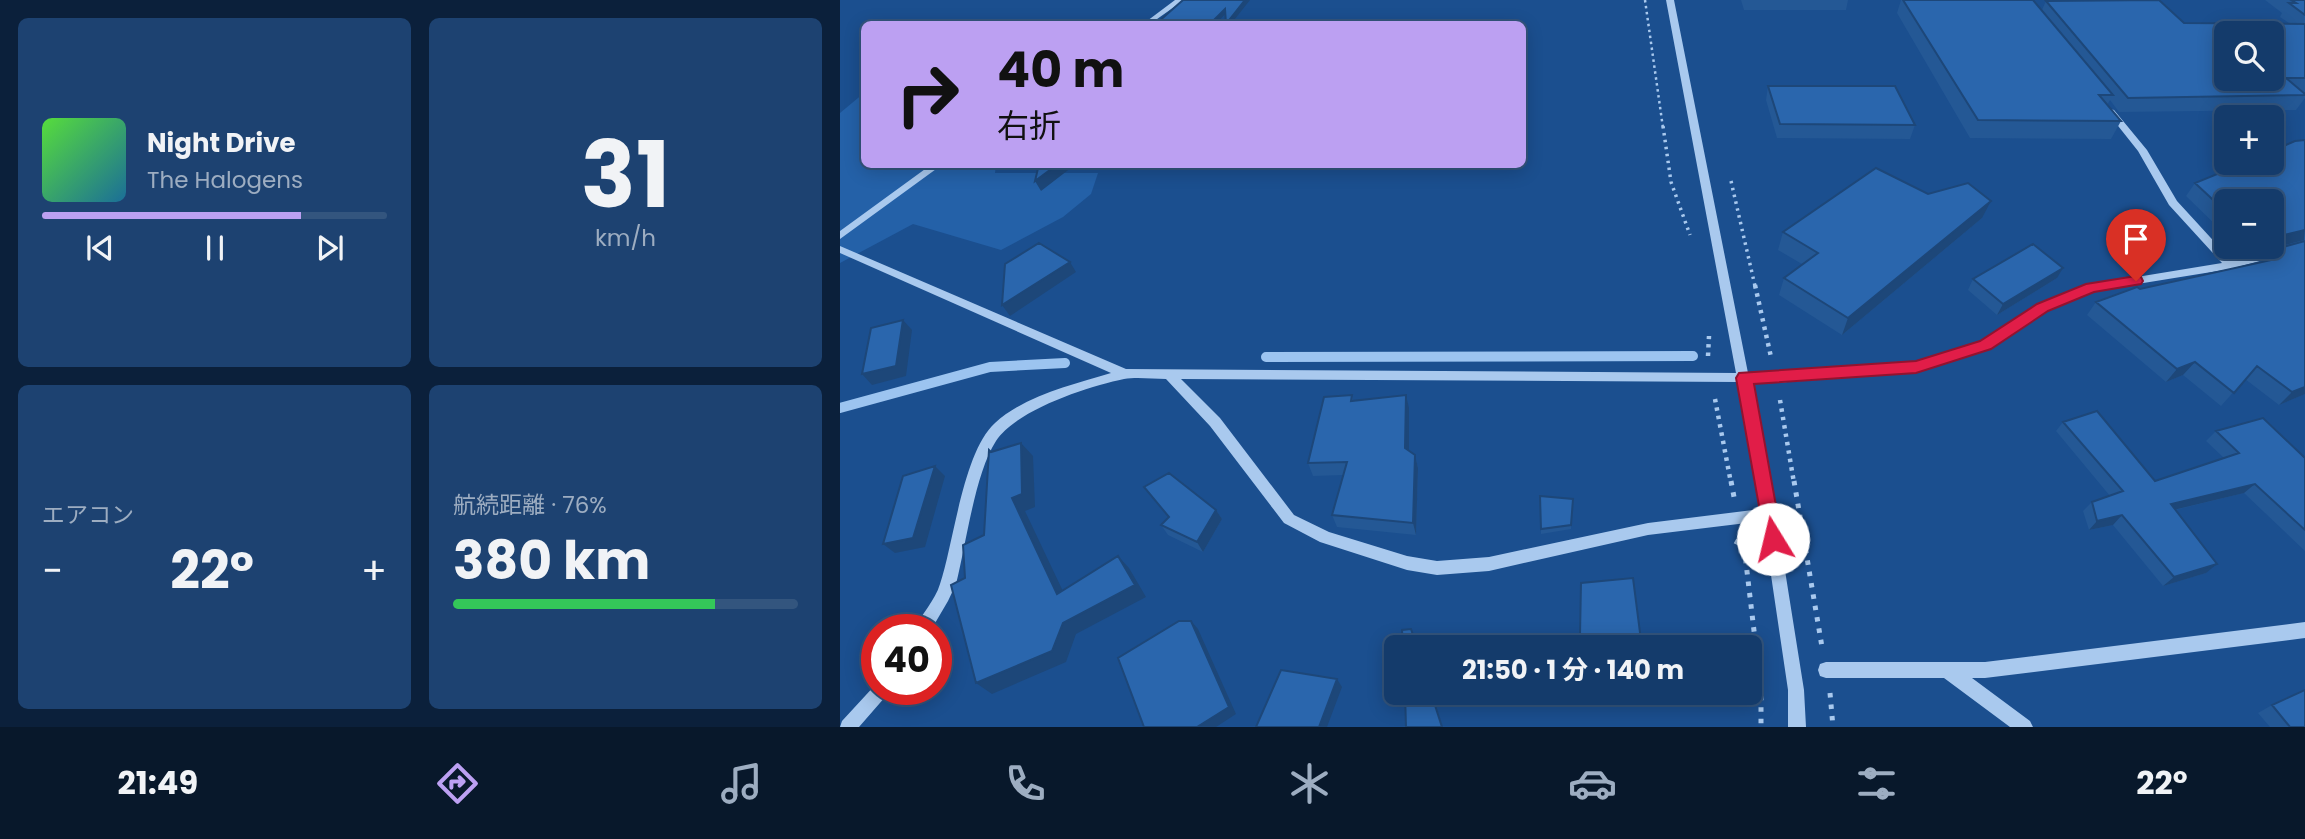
<!DOCTYPE html>
<html lang="ja">
<head>
<meta charset="utf-8">
<style>
	body { margin:0; font-family:Poppins,"Noto Sans JP",sans-serif; background:#1d4271; color:#f1f3f6; height:100vh; display:flex; flex-direction:column; font-size:26px; white-space:nowrap }
	* { box-sizing:border-box; margin:0 }
	p { font-size:23px; color:#9dadc1 }
	.icon { flex:none; width:38px; height:38px; fill:none; stroke:currentColor; stroke-width:2; stroke-linecap:round; stroke-linejoin:round }
	.map { position:relative; flex:1; overflow:hidden }
	.drawer { display:flex; flex-direction:column; gap:18px; padding:18px; background:#0b203b; width:840px }
	.drawer>* { flex:none }
	.banner { position:absolute; left:21px; top:21px; width:665px; height:147px; border-radius:10px; box-shadow:0 4px 18px #0003,0 0 0 2px #33557e; background:#bca0f2; color:#111; overflow:hidden }
	.controls { position:absolute; left:1374px; top:21px; display:grid; gap:14px }
	.controls a { display:grid; place-items:center; width:70px; height:70px; border-radius:10px; background:#143b6b; box-shadow:0 4px 18px #0003,0 0 0 2px #33557e; font-size:35px }
	.speed { position:absolute; left:21px; top:614px; display:flex; gap:14px; font-size:35px; font-weight:700; text-align:center }
	.speed>* { display:grid; place-content:center; width:91px; height:91px; border-radius:50%; background:#143b6b; box-shadow:0 4px 18px #0003,0 0 0 2px #33557e; line-height:1 }
	.speed .limit { border:10px solid #d22; background:#fff; color:#111 }
	.pin { position:absolute; display:grid; place-items:center; width:60px; height:60px; color:#fff; margin:-72px -30px; border-radius:50% 50% 50% 0; rotate:-45deg; box-shadow:0 0 7px #0007 }
	.pin .icon { rotate:45deg }
	.me { position:absolute; width:77px; margin:-38px; rotate:351deg; stroke-linejoin:round; filter:drop-shadow(0 0 5px #0008) }
	.turn { display:flex; align-items:center; gap:24px; height:147px; padding:0 21px; font-size:32px }
	.turn .icon { width:91px; height:91px; stroke-width:2.5 }
	.turn b { display:block; font-size:49px; line-height:60px }
	.big { font-size:52px; font-weight:700; line-height:1.1 }
	.drawer .tile { flex:1; display:flex; flex-direction:column; justify-content:center; gap:10px; min-width:0; padding:0 24px; border-radius:10px; background:#1d4271 }
	.drawer .dial { align-items:center; gap:0 }
	.dial b { font-size:91px; line-height:1 }
	.song { display:flex; align-items:center; gap:21px }
	.cover { width:84px; height:84px; border-radius:10px; background:linear-gradient(135deg,hsl(110 70% 55%),hsl(200 70% 35%)) }
	.played { height:7px; border-radius:4px; background:linear-gradient(90deg,#bca0f2 75%,#33557e 75%) }
	.keys { display:flex; justify-content:space-around; direction:ltr }
	.heat { display:flex; justify-content:space-between; align-items:center; font-size:38px; direction:ltr }
	.charge { height:10px; border-radius:5px; background:linear-gradient(90deg,#34c759 76%,#33557e 0) }
	.drawer .tiles { flex:1; display:grid; gap:18px; grid-template-columns:repeat(2,1fr) }
	.trip { position:absolute; left:544px; top:635px; width:378px; height:70px; border-radius:10px; background:#143b6b; box-shadow:0 4px 18px #0003,0 0 0 2px #33557e; font-weight:700; line-height:70px; text-align:center }
	.dock { display:flex; height:112px; justify-content:space-around; align-items:center; background:#08182b; color:#9dadc1 }
	.dock .icon { width:49px; height:49px }
	.dock .on { color:#bca0f2 }
	.dock b { font-size:32px; color:#f1f3f6 }
	main { display:flex; flex:1; min-height:0 }
	.map>svg:first-child { display:block }
</style>
</head>
<body>
<main>
<section class="drawer">
<div class="tiles">
<div class="tile">
<div class="song"><i class="cover"></i><div><b>Night Drive</b><p>The Halogens</p></div></div>
<div class="played"></div>
<div class="keys"><svg class="icon" aria-label="previous" viewBox="0 0 24 24"><path d="M18 5L8 12l10 7zM5 5v14"/></svg><svg class="icon" aria-label="pause" viewBox="0 0 24 24"><path d="M8 5v14M16 5v14"/></svg><svg class="icon" aria-label="next" viewBox="0 0 24 24"><path d="M6 5l10 7-10 7zM19 5v14"/></svg></div>
</div>
<div class="tile dial"><b>31</b><p>km/h</p></div>
<div class="tile"><p>エアコン</p>
<div class="heat"><a>−</a><b class="big">22°</b><a>+</a></div>
</div>
<div class="tile"><p>航続距離 · 76%</p><b class="big">380 km</b><div class="charge"></div></div>
</div>
</section>
<div class="map">
<svg width="1465" height="727" viewBox="0 0 1465 727">
	<rect width="100%" height="100%" fill="#1b4f8f"/>
	<!-- green -->
	<path fill="#2461a8" d="M24 93V164H156L155 173H258L251 194 223 217 161 250 73 224 0 263V113Z"/>
	<g fill="none" stroke-linecap="round" stroke-linejoin="round">
		<!-- stream -->
		<path stroke="#9cc4f0" stroke-width="10" d="M426 357 853 356
			M0 408 150 367 225 363"/>
		<!-- path-far3 -->
		<path stroke="#a9c9ee" stroke-width="2.5" stroke-dasharray="2.5 3.5" stroke-linecap="butt" d="M805 0 823 128"/>
		<!-- path-far2 -->
		<path stroke="#a9c9ee" stroke-width="3.5" stroke-dasharray="2.5 4.5" stroke-linecap="butt" d="M823 126 831 182 850 235
			M891 181 915 286"/>
		<!-- path-far1 -->
		<path stroke="#a9c9ee" stroke-width="4.5" stroke-dasharray="3.5 5" stroke-linecap="butt" d="M915 285 931 357
			M868 356 869 336
			M875 399 891 483
			M940 400 954 483"/>
		<!-- path -->
		<path stroke="#a9c9ee" stroke-width="5" stroke-dasharray="4.5 7" stroke-linecap="butt" d="M891 481 894 497
			M954 481 982 647
			M895 541 904 546 921 690V727
			M990 693 993 727"/>
		<!-- minor -->
		<path fill="#a9c9ee" fill-rule="evenodd" d="M335 0H344L310 24H303Z
			M826 0H834L908 373H936L1076 362 1142 342 1198 305 1248 285 1382 263 1329 205 1298 151 1267 112 1271 109 1274 110 1307 150 1337 201 1392 261 1465 243V249L1390 269 1254 291 1206 311 1150 348 1076 372 936 383H910L936 514 964 690 966 727H948V690L923 521 808 535 649 571 597 575 567 570 480 542 444 523 370 426 326 379C313 379 297 377 284 379 249 386 176 410 156 441 135 473 126 545 116 584L108 601 91 630H74C81 614 95 601 100 584 114 542 123 452 155 423 186 395 232 385 271 373L0 253V246L286 369 896 373ZM341 379 897 382 921 509 808 523 649 557 597 561 567 556 489 532 454 515 380 418Z
			M92 164H103L0 239V231Z
			M1465 622V638L1145 678H1132L1190 721 1193 727H1170L1104 678H986L980 676 978 670 980 664 986 662H1145Z
			M37 683V690H48L46 696 19 727H0L2 721Z"/>
	</g>
	<!-- wall -->
	<path fill="#245895" d="M901 0H1008L1006 10H904Z
		M1061 0H1193L1202 10 1206 1 1319 0 1344 23H1449L1440 17 1442 13 1425 0H1465V92H1463L1465 94V98L1456 110 1279 112 1270 100 1267 105 1281 121 1271 139 1130 138 1057 13Z
		M928 86 1075 125 1070 139 937 138 926 100Z
		M1465 140V241L1406 255 1398 247H1432L1386 201V235L1346 196 1355 183Z
		M1088 194 1142 218 1002 335 939 295 944 278 962 264 938 250 943 232Z
		M1465 241V394L1439 405 1405 379 1381 406 1343 375 1326 382 1247 315 1256 302 1300 289 1418 263 1428 251Z
		M1217 278 1157 315 1128 290 1133 279Z
		M512 395 513 400 569 408V451L575 455 578 468 576 535 497 527 492 515 503 475 473 476 468 463Z
		M1223 422 1315 481 1384 458 1366 441 1376 431 1465 458V551L1404 493 1335 510 1366 573 1323 586 1273 525 1249 530 1243 511 1252 502 1270 496 1216 431Z
		M304 487 376 510 382 519 363 552 328 535 321 525 329 518Z
		M700 496 733 499 731 529 701 534Z
		M565 693H614L616 704 596 707Z
		M1432 705 1465 727H1430L1418 713Z"/>
	<!-- shaded-wall -->
	<path fill="#1d4779" d="M405 0H410L391 24H386Z
		M385 9 386 13 376 24H370Z
		M218 164H236L201 191 195 181Z
		M1151 201 1142 218 1002 335 1008 318Z
		M1465 230 1464 240 1406 255 1413 247H1432V238Z
		M230 262 236 272 170 316 162 305Z
		M1223 268 1217 278 1157 315 1163 304Z
		M63 320 72 330 66 376 32 385 22 374Z
		M1355 362 1343 375 1326 382 1337 369Z
		M1465 387V394L1439 405 1452 392Z
		M566 395 569 408V461L565 448Z
		M181 443 193 456 195 507 185 511 230 606 217 594 172 498Z
		M575 455 578 468 576 535 573 523Z
		M95 466 105 476 85 547 55 553 43 544Z
		M1415 484 1404 493 1321 513 1331 504Z
		M376 510 382 519 363 552 357 542Z
		M1282 515 1273 525 1249 530 1257 521Z
		M278 556 289 568 306 597 236 634 226 662 152 694 136 683 223 623Z
		M1377 564 1366 573 1323 586 1334 577Z
		M351 621 358 629 396 714 376 727H357Z
		M497 679 502 687 487 727H479Z"/>
	<!-- building -->
	<path fill="#2a66ad" stroke="#1d4779" stroke-width="2" fill-rule="evenodd" d="M343 0H405L386 24 385 9 370 24H343L317 23Z
		M1063 0H1193L1273 95H1259L1281 121 1138 120Z
		M1319 0 1344 23 1465 24V78H1446L1465 94V95L1288 98 1206 1ZM1386 33H1432V79H1386Z
		M1451 0H1465V15L1449 3H1456Z
		M928 86H1055L1075 125 940 124Z
		M1465 140V230L1432 238V201H1386V212L1355 183 1404 163H1432V151L1455 141Z
		M199 164H218L195 181Z
		M1036 168 1088 194 1128 183 1151 201 1008 318 944 278 978 253 943 232Z
		M1465 241V387L1452 392 1417 366 1394 393 1355 362 1337 369 1256 302 1297 287 1300 289 1436 259 1428 251Z
		M199 243 230 262 162 305 165 264Z
		M1193 244 1223 268 1163 304 1133 279Z
		M63 320 56 366 22 374 31 328Z
		M512 395 511 401 566 395 565 448 575 455 573 523 492 515 507 462 468 463 484 397Z
		M1257 411 1315 481 1399 453 1376 431 1423 418 1465 458V530L1415 484 1331 504 1377 564 1334 577 1282 515 1257 521 1252 502 1283 491 1223 422Z
		M181 443 182 494 172 498 217 594 278 556 295 585 223 623 212 651 136 683 111 585 125 578 123 545 144 535 149 450 151 452Z
		M95 466 73 538 43 544 63 476Z
		M329 473 376 510 357 542 321 525 329 517 304 487Z
		M700 496 733 499 731 525 701 529Z
		M793 578 802 648H671V647L740 635 741 583Z
		M339 621H351L389 707 357 727H304L278 658Z
		M571 629 575 641 606 636 607 648H563L562 630Z
		M441 670 497 679 479 727H416Z
		M1465 690V727H1450L1432 705Z
		M565 693H613V696L593 699 602 727H566Z"/>
	<!-- route -->
	<path fill="#e11d48" stroke="#92132f" stroke-width="2" d="M1296 276 1301 277 1303 281 1301 284 1254 292 1208 311 1151 349 1076 373 914 384 942 539 939 545 933 548 926 545 896 378 899 373 1076 361 1140 341 1197 304 1246 284Z"/>
</svg>
<div class="controls">
<a><svg class="icon" aria-label="search" viewBox="0 0 24 24"><circle cx="10" cy="10" r="6"/><path d="M15 15l6 6"/></svg></a>
<a>+</a>
<a>−</a>
</div>
<div class="speed"><div class="limit">40</div></div>
<div class="pin" style="left:1296px;top:281px;background:#d93025"><svg class="icon" aria-label="arrive" viewBox="0 0 24 24"><path d="M6 21V4h12l-3 4 3 4H6"/></svg></div>
<svg class="me" style="left:933px;top:539px" viewBox="-20 -20 40 40"><circle r="19" fill="#fff"/><path d="M0-13L10 11 0 6-10 11z" fill="#e11d48"/></svg>
<div class="trip">21:50 · 1 分 · 140 m</div>
<div class="banner">
<div class="turn"><svg class="icon" aria-label="right" viewBox="0 0 24 24"><path d="M7 20v-9h11M14 6l5 5-5 5"/></svg><div><b>40 m</b>右折</div></div>
</div>
</div>
</main>
<nav class="dock">
<b>21:49</b>
<svg class="icon on" aria-label="directions" viewBox="0 0 24 24"><path d="M12 3l9 9-9 9-9-9zM9 14v-3h6M13 9l2 2-2 2"/></svg>
<svg class="icon" aria-label="music" viewBox="0 0 24 24"><path d="M9 18V5l10-2v13"/><circle cx="6" cy="18" r="3"/><circle cx="16" cy="16" r="3"/></svg>
<svg class="icon" aria-label="phone" viewBox="0 0 24 24"><path d="M5 4h4l2 5-3 2q2 4 5 5l2-3 5 2v4C11 20 4 13 5 4z"/></svg>
<svg class="icon" aria-label="climate" viewBox="0 0 24 24"><path d="M12 3v18M4 7l16 10M4 17L20 7"/></svg>
<svg class="icon" aria-label="car" viewBox="0 0 24 24"><path d="M5 17H2v-5l4-1 3-4h7l3 4 3 1v5h-3M9 17h6M6 11h13"/><circle cx="7" cy="17" r="2"/><circle cx="17" cy="17" r="2"/></svg>
<svg class="icon" aria-label="filters" viewBox="0 0 24 24"><path d="M4 7h16M4 17h16"/><circle cx="9" cy="7" r="2"/><circle cx="15" cy="17" r="2"/></svg>
<b>22°</b>
</nav>
</body>
</html>
